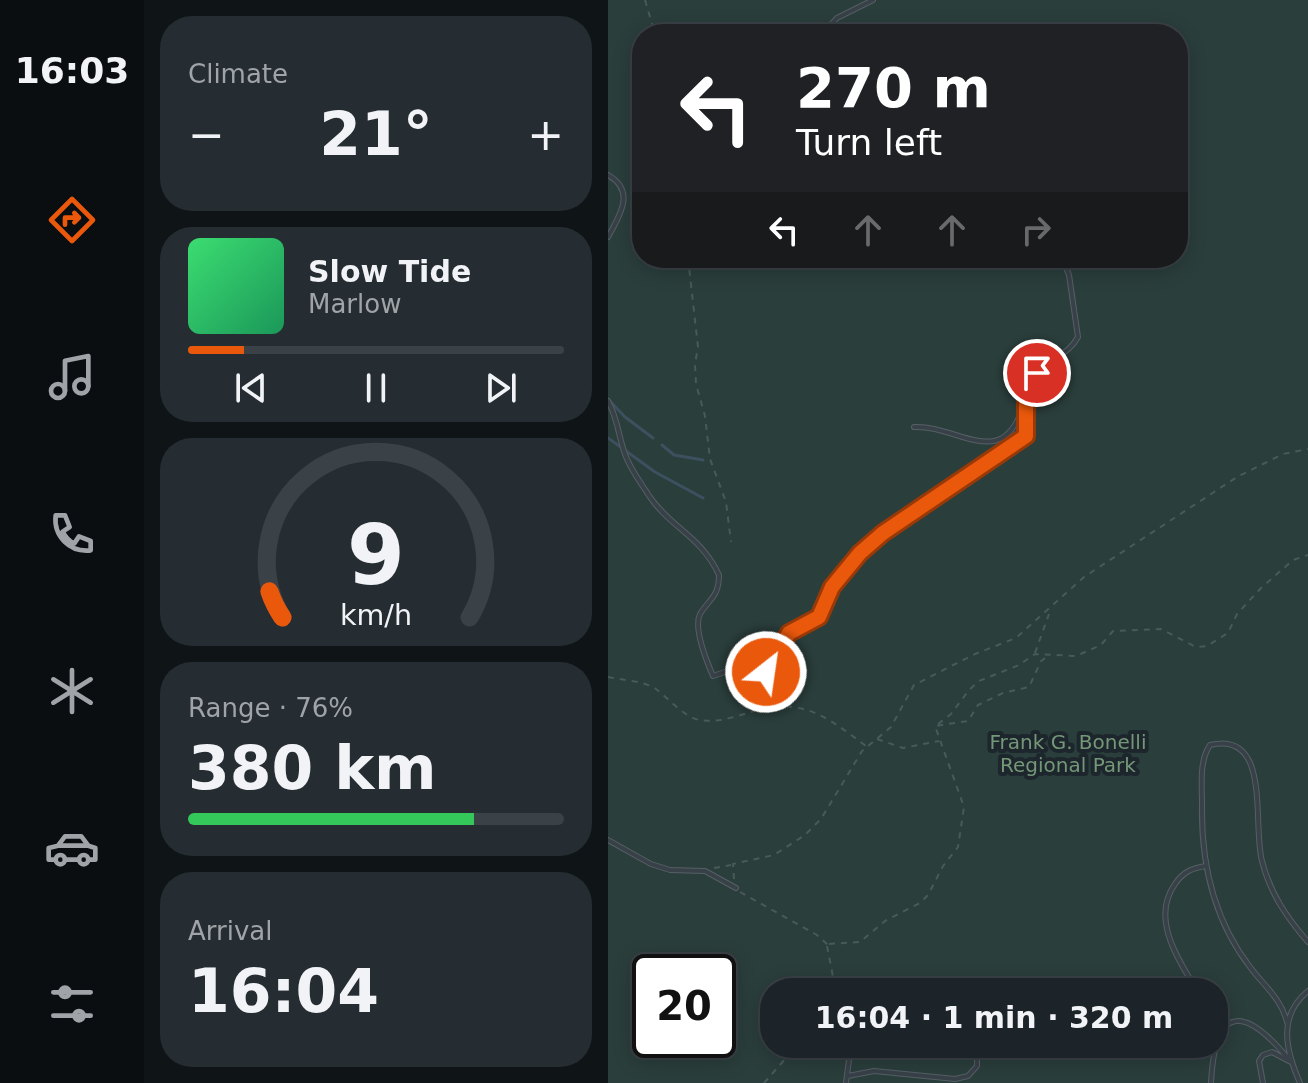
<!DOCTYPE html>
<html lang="en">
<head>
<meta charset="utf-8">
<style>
	body { margin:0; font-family:"DejaVu Sans",sans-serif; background:#252c32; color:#f1f3f6; height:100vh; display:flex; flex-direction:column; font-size:30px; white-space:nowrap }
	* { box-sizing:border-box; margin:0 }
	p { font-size:26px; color:#a0a4a8 }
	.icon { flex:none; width:44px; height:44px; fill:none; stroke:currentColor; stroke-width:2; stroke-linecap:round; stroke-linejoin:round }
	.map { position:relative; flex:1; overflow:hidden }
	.details { display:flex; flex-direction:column; gap:16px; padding:16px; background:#0f1417; width:464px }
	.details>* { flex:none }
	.guide { position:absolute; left:24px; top:24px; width:556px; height:244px; border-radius:32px; box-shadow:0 4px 20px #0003,0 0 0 2px #3a4147; background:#202124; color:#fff; overflow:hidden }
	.speed { position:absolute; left:24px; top:954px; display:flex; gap:16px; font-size:40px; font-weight:700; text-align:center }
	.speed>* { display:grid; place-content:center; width:104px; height:104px; border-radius:50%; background:#1c242a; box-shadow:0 4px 20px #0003,0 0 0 2px #3a4147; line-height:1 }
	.speed .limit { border:4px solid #111; border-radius:12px; background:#fff; color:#111 }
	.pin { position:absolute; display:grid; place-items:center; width:68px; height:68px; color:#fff; margin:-34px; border:4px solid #fff; border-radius:50%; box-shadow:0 2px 8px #0007 }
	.me { position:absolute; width:88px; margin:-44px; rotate:30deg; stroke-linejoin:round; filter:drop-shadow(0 0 6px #0008) }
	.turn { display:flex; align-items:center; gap:28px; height:168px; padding:0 32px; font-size:36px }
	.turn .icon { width:104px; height:104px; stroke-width:2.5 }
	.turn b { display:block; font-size:56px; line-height:68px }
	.lanes { display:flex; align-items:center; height:76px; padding:0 32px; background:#0003; justify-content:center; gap:40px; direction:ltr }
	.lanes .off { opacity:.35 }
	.big { font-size:60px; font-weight:800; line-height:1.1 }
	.details .card { flex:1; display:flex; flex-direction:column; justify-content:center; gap:12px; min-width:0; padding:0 28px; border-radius:32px; background:#252c32 }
	.details .dial { align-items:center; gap:0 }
	.dial svg { height:208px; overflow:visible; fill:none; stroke:#3a4147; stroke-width:7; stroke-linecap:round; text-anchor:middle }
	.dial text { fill:#f1f3f6; stroke:none }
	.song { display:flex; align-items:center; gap:24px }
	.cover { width:96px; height:96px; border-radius:12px; background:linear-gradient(135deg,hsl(140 70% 55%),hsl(150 70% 35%)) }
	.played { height:8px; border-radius:4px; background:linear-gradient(90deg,#ea580c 15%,#3a4147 15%) }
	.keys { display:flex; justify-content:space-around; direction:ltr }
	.heat { display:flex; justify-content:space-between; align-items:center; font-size:44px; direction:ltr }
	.charge { height:12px; border-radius:6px; background:linear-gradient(90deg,#34c759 76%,#3a4147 0) }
	.trip { position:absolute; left:152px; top:978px; width:468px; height:80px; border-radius:32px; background:#1c242a; box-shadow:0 4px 20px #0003,0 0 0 2px #3a4147; font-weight:800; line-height:80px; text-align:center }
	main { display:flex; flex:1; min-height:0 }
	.menu { display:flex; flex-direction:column; width:144px; justify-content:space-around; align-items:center; background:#0b0e11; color:#a0a4a8 }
	.menu .icon { width:56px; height:56px }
	.menu .selected { color:#ea580c }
	.menu b { font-size:36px; color:#f1f3f6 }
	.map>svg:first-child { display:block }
</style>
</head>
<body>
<main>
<nav class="menu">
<b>16:03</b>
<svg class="icon selected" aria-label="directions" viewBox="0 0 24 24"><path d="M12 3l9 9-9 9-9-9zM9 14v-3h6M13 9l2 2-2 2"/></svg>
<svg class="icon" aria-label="music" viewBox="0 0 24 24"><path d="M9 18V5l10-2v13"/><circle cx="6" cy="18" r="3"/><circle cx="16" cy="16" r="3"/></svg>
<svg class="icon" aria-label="phone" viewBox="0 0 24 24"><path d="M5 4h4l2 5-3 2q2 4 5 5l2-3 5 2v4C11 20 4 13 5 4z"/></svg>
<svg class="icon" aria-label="climate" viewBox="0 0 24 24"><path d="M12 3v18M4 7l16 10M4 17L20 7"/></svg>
<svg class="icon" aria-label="car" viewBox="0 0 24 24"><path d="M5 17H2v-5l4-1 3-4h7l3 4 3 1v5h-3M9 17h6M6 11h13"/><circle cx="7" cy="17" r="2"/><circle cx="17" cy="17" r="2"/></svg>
<svg class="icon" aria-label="filters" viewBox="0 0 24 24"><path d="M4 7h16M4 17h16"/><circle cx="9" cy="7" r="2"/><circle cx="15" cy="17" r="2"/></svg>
</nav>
<section class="details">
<div class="card"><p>Climate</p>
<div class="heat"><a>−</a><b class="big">21°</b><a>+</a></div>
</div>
<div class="card">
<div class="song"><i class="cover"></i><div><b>Slow Tide</b><p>Marlow</p></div></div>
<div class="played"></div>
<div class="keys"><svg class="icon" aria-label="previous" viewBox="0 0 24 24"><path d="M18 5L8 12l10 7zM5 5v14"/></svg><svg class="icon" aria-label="pause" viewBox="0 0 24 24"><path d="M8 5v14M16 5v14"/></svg><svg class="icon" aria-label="next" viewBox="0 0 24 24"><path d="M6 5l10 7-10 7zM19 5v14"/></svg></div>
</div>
<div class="card dial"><svg viewBox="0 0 100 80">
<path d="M14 69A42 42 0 1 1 86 69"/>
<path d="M14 69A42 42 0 0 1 9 59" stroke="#ea580c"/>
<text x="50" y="56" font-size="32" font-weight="700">9</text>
<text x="50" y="72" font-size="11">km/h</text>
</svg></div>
<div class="card"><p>Range · 76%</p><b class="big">380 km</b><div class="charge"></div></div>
<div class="card"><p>Arrival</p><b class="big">16:04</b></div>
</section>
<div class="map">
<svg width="700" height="1083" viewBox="0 0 700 1083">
	<rect width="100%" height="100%" fill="#253038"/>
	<!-- green -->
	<path fill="#2a3e3b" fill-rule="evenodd" d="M0 0H700V1083H0ZM34 34H570V258H34ZM42 972H110V1040H42ZM166 992H606V1044H166Z"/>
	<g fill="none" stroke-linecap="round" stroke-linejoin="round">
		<!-- stream -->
		<path stroke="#3c505f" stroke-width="3" d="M0 399 17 417 45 438
			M0 438 47 472 95 498
			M54 445 66 455 95 460"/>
		<!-- lane casing -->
		<g stroke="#565f66" stroke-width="6">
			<path id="lane" d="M214 34 229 18 265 0
				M0 175C28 191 12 215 0 237
				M0 401C10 419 10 435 17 454 22 469 33 483 42 497 63 528 93 536 111 575 111 597 101 599 92 614 85 628 99 662 105 676L120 671 144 676 158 672 181 633 211 617 224 587 252 553 275 533 418 436C421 406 414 381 442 362 454 353 463 350 470 337L461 275 454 258
				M306 427C351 425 396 474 416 403
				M0 840 43 864 62 870 97 871 128 888
				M590 992C571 961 542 919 567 884 575 872 584 868 598 866
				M606 1014 617 1026
				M679 1022C673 998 656 986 642 967 606 920 593 862 594 805 594 785 591 761 602 745 664 730 644 824 654 861 662 893 679 918 700 942
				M240 1076 266 1071 347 1079 360 1076 369 1066V1056L361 1044
				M238 1083 243 1044
				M603 1083C607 1002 638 1006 683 1062
				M655 1083 651 1061 655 1055 664 1052 681 1061
				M692 1083C678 1051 669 1016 700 991"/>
		</g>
		<!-- path -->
		<path stroke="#485a59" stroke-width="2" stroke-dasharray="6 6" stroke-linecap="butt" d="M37 0 47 34
			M80 258 90 347 87 364 88 384 97 416 102 459 118 502 123 542
			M427 653 441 614
			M0 677C13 680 37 681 48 689 60 698 77 718 92 720 111 723 129 716 146 711 196 697 220 718 258 746
			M330 724 343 714 361 690 371 681 411 665 427 654 468 656 493 645 505 631 553 629 588 647 599 646 620 633 629 614 653 588 685 560 700 555
			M269 739 295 748 331 741
			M106 868 123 865
			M126 879 125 864 166 855 197 835 213 819 254 751 283 727 306 685 367 654 408 638 476 577 629 477 675 454 700 449
			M132 892 209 935 220 945
			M221 944 252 942 277 921 312 903 320 895 335 866 350 847 356 807 327 726 360 721 370 705 395 693 421 687 433 661 440 656
			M219 946 228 992
			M156 1083 186 1049 198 1044"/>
		<!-- lane -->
		<use href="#lane" stroke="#384148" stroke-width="4"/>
	</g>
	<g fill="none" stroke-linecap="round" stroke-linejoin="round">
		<!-- route casing -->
		<g stroke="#983908" stroke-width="20">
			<path id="route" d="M158 672 181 633 211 617 224 587 252 553 275 533 418 436V396L429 373"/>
		</g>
		<!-- route -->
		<use href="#route" stroke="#ea580c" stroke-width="14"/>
	</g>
	<g text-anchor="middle" stroke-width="8" stroke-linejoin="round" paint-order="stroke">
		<!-- park labels -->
		<g font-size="20" fill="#749777" stroke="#1d262d">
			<text x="460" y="749">Frank G. Bonelli<tspan x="460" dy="23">Regional Park</tspan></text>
		</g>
	</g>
</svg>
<div class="speed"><div class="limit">20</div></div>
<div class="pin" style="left:429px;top:373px;background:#d93025"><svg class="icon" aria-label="arrive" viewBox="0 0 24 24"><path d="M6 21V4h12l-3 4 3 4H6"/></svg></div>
<svg class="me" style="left:158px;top:672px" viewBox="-20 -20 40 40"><circle r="17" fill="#ea580c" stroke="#fff" stroke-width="3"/><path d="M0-11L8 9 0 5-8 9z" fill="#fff"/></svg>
<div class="trip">16:04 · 1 min · 320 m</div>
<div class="guide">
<div class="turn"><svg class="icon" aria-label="left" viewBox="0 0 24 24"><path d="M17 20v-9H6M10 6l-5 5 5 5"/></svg><div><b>270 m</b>Turn left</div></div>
<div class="lanes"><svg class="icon" aria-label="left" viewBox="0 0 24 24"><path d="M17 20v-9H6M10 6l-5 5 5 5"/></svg><svg class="icon off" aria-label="ahead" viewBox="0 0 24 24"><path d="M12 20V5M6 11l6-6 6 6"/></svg><svg class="icon off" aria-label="ahead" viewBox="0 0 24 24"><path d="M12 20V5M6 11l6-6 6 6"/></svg><svg class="icon off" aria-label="right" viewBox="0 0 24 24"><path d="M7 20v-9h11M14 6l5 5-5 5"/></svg></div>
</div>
</div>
</main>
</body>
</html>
